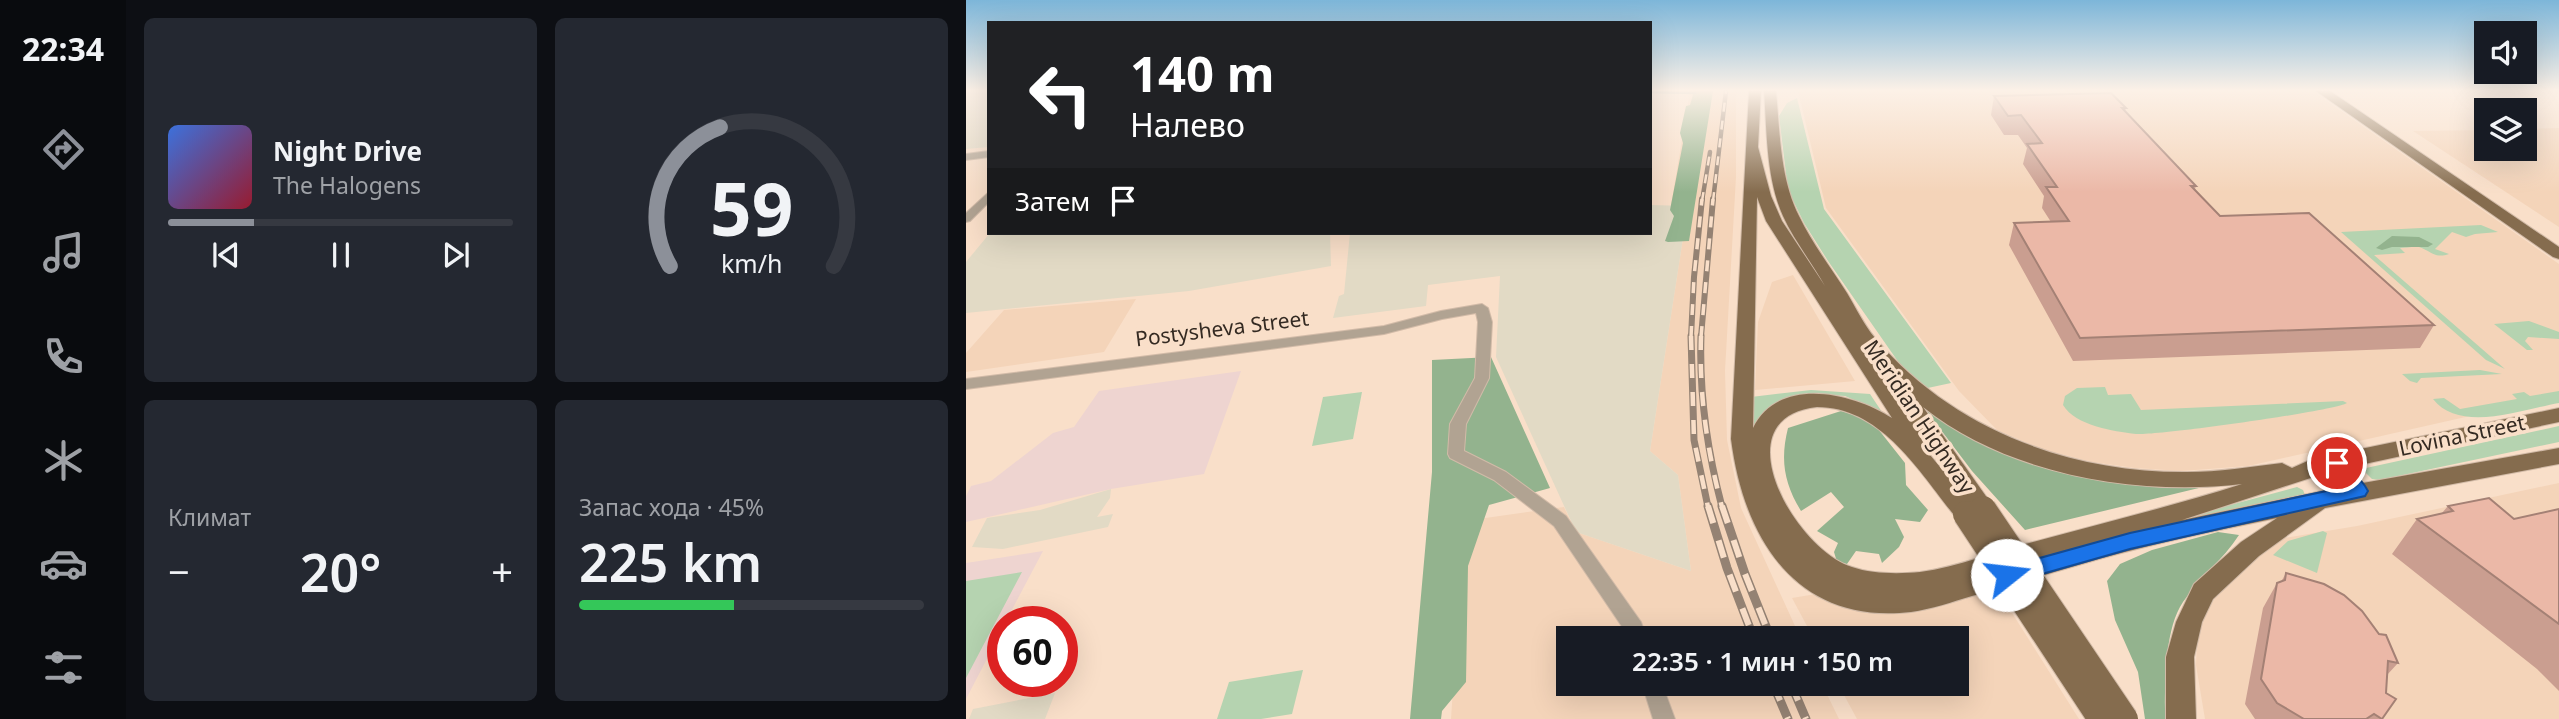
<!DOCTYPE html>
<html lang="ru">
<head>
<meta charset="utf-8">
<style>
	body { margin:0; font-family:"Noto Sans",sans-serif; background:#242831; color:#f1f3f6; height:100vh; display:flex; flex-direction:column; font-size:26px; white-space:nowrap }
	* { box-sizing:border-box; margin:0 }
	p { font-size:23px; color:#9ea1a6 }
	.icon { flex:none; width:38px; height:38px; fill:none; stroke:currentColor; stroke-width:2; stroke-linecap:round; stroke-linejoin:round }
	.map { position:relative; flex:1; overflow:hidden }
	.drawer { display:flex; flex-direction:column; gap:18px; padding:18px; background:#0d0f14; width:840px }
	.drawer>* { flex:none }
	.top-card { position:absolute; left:21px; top:21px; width:665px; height:214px; border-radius:0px; box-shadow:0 7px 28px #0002; background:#202124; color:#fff; overflow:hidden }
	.controls { position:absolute; left:1508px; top:21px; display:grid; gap:14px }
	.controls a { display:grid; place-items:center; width:63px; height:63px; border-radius:0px; background:#171b24; box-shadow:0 7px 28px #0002; font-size:35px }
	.speed { position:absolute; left:21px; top:606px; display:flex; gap:14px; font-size:35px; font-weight:700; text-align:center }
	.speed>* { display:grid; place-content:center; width:91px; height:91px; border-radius:50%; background:#171b24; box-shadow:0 7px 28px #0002; line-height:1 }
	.speed .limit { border:10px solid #d22; background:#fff; color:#111 }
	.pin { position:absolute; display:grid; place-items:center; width:60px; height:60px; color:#fff; margin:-30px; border:4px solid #fff; border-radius:50%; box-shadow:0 2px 7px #0007 }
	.me { position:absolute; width:77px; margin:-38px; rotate:74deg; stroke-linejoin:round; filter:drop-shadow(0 0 5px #0008) }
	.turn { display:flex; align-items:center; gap:24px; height:147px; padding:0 28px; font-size:32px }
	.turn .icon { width:91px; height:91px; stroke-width:2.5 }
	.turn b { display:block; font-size:49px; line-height:60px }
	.then { display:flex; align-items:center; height:66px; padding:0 28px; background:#0003; gap:14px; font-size:26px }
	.big { font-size:52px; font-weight:600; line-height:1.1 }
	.drawer .card { flex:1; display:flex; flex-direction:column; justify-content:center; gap:10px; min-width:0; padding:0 24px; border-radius:10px; background:#242831 }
	.drawer .dial { align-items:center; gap:0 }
	.dial svg { height:182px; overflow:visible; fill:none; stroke:#363941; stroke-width:7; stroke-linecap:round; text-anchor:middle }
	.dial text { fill:#f1f3f6; stroke:none }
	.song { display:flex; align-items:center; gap:21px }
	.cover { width:84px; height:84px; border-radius:10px; background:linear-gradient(135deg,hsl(220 70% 55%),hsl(350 70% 35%)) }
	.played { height:7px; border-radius:4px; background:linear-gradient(90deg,#8c9099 25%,#363941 25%) }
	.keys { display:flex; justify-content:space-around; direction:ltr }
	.heat { display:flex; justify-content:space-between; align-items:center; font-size:38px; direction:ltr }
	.charge { height:10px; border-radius:5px; background:linear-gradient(90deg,#34c759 45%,#363941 0) }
	.drawer .tiles { flex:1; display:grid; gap:18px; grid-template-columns:repeat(2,1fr) }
	.trip { position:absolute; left:590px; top:626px; width:413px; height:70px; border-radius:0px; background:#171b24; box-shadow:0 7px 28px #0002; font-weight:600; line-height:70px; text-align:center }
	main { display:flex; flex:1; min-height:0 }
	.tabs { display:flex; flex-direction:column; width:126px; justify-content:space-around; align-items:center; background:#090b0e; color:#9ea1a6 }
	.tabs .icon { width:49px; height:49px }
	.tabs .selected { color:#8c9099 }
	.tabs b { font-size:32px; color:#f1f3f6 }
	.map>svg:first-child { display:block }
</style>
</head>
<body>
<main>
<nav class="tabs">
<b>22:34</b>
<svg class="icon selected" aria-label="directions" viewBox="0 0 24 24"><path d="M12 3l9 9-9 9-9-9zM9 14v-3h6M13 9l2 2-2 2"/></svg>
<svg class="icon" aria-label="music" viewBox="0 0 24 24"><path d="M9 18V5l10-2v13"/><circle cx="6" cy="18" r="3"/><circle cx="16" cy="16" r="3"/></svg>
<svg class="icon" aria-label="phone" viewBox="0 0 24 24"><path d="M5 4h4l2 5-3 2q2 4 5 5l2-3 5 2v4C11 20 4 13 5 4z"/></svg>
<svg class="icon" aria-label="climate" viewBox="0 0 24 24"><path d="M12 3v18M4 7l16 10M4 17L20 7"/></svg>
<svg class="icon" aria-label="car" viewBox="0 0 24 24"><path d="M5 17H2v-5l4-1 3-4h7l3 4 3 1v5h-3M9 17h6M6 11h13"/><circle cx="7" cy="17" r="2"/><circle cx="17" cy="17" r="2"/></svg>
<svg class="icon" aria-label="filters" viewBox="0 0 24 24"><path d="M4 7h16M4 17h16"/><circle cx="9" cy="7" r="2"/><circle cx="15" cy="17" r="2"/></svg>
</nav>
<section class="drawer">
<div class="tiles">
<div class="card">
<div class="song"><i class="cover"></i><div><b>Night Drive</b><p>The Halogens</p></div></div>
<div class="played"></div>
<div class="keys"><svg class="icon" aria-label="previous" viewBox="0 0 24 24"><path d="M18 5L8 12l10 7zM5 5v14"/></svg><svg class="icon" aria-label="pause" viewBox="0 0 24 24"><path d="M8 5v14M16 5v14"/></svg><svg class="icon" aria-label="next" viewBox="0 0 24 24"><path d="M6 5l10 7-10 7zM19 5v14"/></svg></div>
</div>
<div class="card dial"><svg viewBox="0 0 100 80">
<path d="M14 69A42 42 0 1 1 86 69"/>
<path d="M14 69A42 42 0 0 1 36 8" stroke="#8c9099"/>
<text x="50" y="56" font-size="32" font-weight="700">59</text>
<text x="50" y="72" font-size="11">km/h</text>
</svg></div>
<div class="card"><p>Климат</p>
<div class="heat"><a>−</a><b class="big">20°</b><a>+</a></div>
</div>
<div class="card"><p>Запас хода · 45%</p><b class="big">225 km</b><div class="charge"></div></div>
</div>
</section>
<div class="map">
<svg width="1593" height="719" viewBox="0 0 1593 719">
	<rect width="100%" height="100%" fill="#f9dfc9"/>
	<!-- built -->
	<path fill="#f4d4b9" d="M724 91H770V177L759 371 761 440 775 508 835 639H602V684H856L873 719H485L498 521 598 507 610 532 725 571 712 475 684 451 722 206H705Z
		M832 91H1347L1593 264V396L1282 466 1216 471 1169 468 1126 462 1075 449 1031 430 993 391 860 208Z
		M1593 128V227L1447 131 1521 130V149H1559V129Z
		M827 275 889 381 789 390 792 322 806 282Z
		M170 299 138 352 0 372V353L38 310Z
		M1593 483V719H1239L1230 665 1231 641 1236 620 1252 593 1306 540 1391 526Z
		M1029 586 1113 719H891L872 684H990V639H848L826 598 850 594 885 608 940 613Z"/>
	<!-- industrial -->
	<path fill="#e2dac5" d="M0 91H23V147L0 149Z
		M684 205 722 206 684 451 712 475 725 571 610 532 530 357 534 276 462 285 460 306 367 318 373 296 378 294 384 233H684Z
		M24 233H364L365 266 223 291 0 313V262Z
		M145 489 144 498 131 517 147 514 142 527 37 549 6 547 21 518 74 510Z
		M89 693 79 719H3L7 709Z"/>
	<!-- education -->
	<path fill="#eed4d0" d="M275 371 238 474 145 489 0 522V496L5 486 25 481 87 433 108 427 133 391Z
		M77 551 40 621H37V628L0 699V563Z"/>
	<!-- green -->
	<path fill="#b5d3b0" d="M831 98 858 209 985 383 957 389 933 363 862 261 838 223 822 190 813 116 821 103Z
		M1515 225 1532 232 1509 234 1500 237 1486 232 1469 249 1483 254C1469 259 1465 251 1453 247 1448 246 1439 248 1434 248L1439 253 1408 255 1539 369 1520 360 1375 232Z
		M1563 321 1593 332V339L1562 337 1559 341 1567 350H1561L1528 324Z
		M1514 370 1536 374 1455 378 1451 383 1444 381 1436 374Z
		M1139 387 1142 395 1165 394 1175 410 1377 401 1381 403C1369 411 1189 436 1170 434 1147 431 1110 426 1097 405L1099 396 1111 388Z
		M845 390 904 394 916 412 879 396 847 394 784 439 785 397Z
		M1593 391V403C1558 409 1494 434 1467 399L1478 398 1494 409 1551 399 1546 394 1558 392 1564 396Z
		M396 392 387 439 346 446 357 397Z
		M1593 426V442L1413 480 1406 479 1399 472 1400 468Z
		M1331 487 1337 490 1339 495 1230 519 1227 515Z
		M1357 531 1361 533 1351 573 1307 555 1322 541Z
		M56 572 0 678V581Z
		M337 670 326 714 295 719H251L263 682Z"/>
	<!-- forest -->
	<path fill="#93b38e" d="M728 91H747L723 241 702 242 699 241 708 216 704 210 717 143 714 133 720 106 724 105Z
		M1426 236 1453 237 1467 244 1462 247H1426L1416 250 1410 248Z
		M525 357 584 488 523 505 502 566 500 682 476 711 475 719H444L466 472V360Z
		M953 401 975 418 1162 482 1237 487 1059 530 1006 471Z
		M875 411 905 420 939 463 940 485 962 510 954 522 929 519 938 537 933 547 916 563 913 554 890 551 881 564 871 562 868 552 872 543 851 531 878 507 865 492 835 511C818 483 814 460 822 428Z
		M1252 532 1273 535C1257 560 1233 578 1217 602 1198 630 1199 685 1199 719H1179L1172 672 1149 620 1141 581 1154 564 1186 550Z"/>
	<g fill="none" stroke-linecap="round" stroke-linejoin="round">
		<!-- stream -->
		<path stroke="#678f92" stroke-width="2.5" d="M684 92 729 93"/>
		<!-- minor casing -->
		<g stroke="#d2bba8" stroke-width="2">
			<path id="minor" d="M23 151V157L0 160V154Z
				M23 192V202L4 221 0 222V213Z
				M516 304 522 308 526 322 523 378 500 424 498 451 540 472 600 516 675 622 681 639H661L659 631 588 526 528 480 484 458 482 454 484 424 509 378 512 322 510 313 476 319 418 334 0 389V379L418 326 475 311Z
				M676 684H696L709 719H687Z"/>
		</g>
		<!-- primary casing -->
		<g stroke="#d2bba8" stroke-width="2">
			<path id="primary" d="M783 91H795L792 147 805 196 816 221 859 286C846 263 828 240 817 216 800 178 801 132 798 91H810C814 132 814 179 833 216 846 243 865 268 881 293 890 308 898 325 909 338 986 429 1103 473 1221 472 1253 472 1284 467 1316 463L1326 468 1346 459 1593 408V422L1366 471 1216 520 1380 486 1593 448V464L1359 508 1293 556 1247 599 1236 622 1228 657 1230 719H1200V657L1210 622 1228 584 1275 542 1311 518C1243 532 1175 546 1109 566 1075 576 1041 586 1006 596 986 602 966 609 945 612 831 625 778 540 765 439ZM791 197 800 221 926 418C887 393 813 375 787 428ZM909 360 924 377 921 379ZM851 407C917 407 955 475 992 520L1000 523 1008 520 1011 516 1017 518 1025 515 1029 509 957 407C1042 475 1171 496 1276 484 1207 506 1137 523 1067 542 1030 551 992 567 954 572 933 574 906 574 886 567 830 550 753 418 851 407ZM966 452 984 479 964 455Z
				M1350 91H1364L1593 247V259L1587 257Z"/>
		</g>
		<!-- minor -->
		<use href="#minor" fill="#b1a392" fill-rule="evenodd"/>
		<!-- primary -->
		<use href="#primary" fill="#856c4e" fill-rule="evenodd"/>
		<!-- rail-far3 casing -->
		<g stroke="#948273" stroke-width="4.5">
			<path id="rail-far3" d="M736 201 744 152
				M747 201 760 91"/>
		</g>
		<!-- rail-far2 casing -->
		<g stroke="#948273" stroke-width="6">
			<path id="rail-far2" d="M725 337 728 277 736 199
				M735 337 747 199"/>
		</g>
		<!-- rail-far1 casing -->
		<g stroke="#948273" stroke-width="7">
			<path id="rail-far1" d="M725 336 728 440 742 507
				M735 336C733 395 741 450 756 507"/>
		</g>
		<!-- rail casing -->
		<g stroke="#948273" stroke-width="9">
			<path id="rail" d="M742 506 761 568 788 639
				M756 506 779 574 805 639
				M807 684 822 719
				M825 684 840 719"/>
		</g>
		<!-- rail-far3 -->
		<use href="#rail-far3" stroke="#f9dfc9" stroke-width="2.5" stroke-dasharray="9" stroke-linecap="butt"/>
		<!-- rail-far2 -->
		<use href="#rail-far2" stroke="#f9dfc9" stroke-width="3.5" stroke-dasharray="11" stroke-linecap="butt"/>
		<!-- rail-far1 -->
		<use href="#rail-far1" stroke="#f9dfc9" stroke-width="4.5" stroke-dasharray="14" stroke-linecap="butt"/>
		<!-- rail -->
		<use href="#rail" stroke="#f9dfc9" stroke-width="6" stroke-dasharray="18" stroke-linecap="butt"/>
		<!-- primary-bridge casing -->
		<g stroke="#d2bba8" stroke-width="28" stroke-linecap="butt">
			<path id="primary-bridge" d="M1017 509 1159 719
				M1000 514 1135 719"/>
		</g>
		<!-- primary-bridge -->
		<use href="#primary-bridge" stroke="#856c4e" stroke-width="26"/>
	</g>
	<!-- wall -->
	<path fill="#ca9e90" d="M1028 96 1160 108 1159 112 1230 186 1229 189 1254 216 1468 325 1454 348 1107 361 1043 245 1048 223 1085 222 1076 208 1078 196 1057 164 1061 148 1052 135H1038L1025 115Z
		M1482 506 1548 519 1593 509V691L1571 669 1426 554 1451 519 1476 513Z
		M1320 573 1432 663 1421 675 1416 719H1289L1279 704 1297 608 1311 583 1315 582Z"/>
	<!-- building -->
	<path fill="#ebb8a7" stroke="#a48175" stroke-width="2" d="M1145 93 1160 108H1156L1230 186H1225L1254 216 1343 213 1468 325 1114 338 1048 223 1103 221 1080 187H1091L1061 144 1076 143 1055 115 1042 116 1028 96Z
		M1523 498 1548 519 1593 509V624L1451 519 1487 511 1482 506Z
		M1320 573 1358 584 1378 595 1396 611 1413 634 1420 635 1432 663 1422 661 1420 693 1430 699 1416 719 1408 714 1400 719H1338L1311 703 1295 679 1311 583 1319 580Z"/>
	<!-- sky -->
	<linearGradient id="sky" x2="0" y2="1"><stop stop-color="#7db6d9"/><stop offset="0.47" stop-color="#fcf1e7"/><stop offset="1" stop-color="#fcf1e7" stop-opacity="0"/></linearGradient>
	<rect width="1593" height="192" fill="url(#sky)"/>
	<!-- route -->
	<path fill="#1a73e8" stroke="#114b97" stroke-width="2" d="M1371 456 1378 458 1399 486 1402 491 1399 496 1164 549 1041 584 1034 581 1031 575 1034 569 1041 567 1164 533 1379 487 1362 463 1365 458Z"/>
	<g text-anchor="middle" stroke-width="7" stroke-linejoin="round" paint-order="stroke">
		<!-- street labels -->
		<g font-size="21" fill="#342a22" stroke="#f9dfc9">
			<text transform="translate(256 329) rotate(-7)" y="7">Postysheva Street</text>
			<text transform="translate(953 417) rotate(56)" y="7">Meridian Highway</text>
			<text transform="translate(1496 436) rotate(-12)" y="7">Lovina Street</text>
		</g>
	</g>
</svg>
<div class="controls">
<a><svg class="icon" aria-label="sound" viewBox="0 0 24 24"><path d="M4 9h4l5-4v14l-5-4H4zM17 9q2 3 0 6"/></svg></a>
<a><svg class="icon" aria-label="layers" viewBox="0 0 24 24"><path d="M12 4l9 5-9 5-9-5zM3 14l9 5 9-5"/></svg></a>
</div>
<div class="speed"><div class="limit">60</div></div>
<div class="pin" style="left:1371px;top:463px;background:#d93025"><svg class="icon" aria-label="arrive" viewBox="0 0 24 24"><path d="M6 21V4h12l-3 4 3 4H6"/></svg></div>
<svg class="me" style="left:1041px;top:575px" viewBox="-20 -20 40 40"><circle r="19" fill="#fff"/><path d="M0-13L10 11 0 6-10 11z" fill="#1a73e8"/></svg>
<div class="trip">22:35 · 1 мин · 150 m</div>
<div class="top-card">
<div class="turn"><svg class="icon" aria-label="left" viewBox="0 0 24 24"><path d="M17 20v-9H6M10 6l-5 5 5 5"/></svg><div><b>140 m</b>Налево</div></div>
<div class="then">Затем<svg class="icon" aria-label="arrive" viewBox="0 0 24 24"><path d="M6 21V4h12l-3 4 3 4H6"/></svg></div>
</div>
</div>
</main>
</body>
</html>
